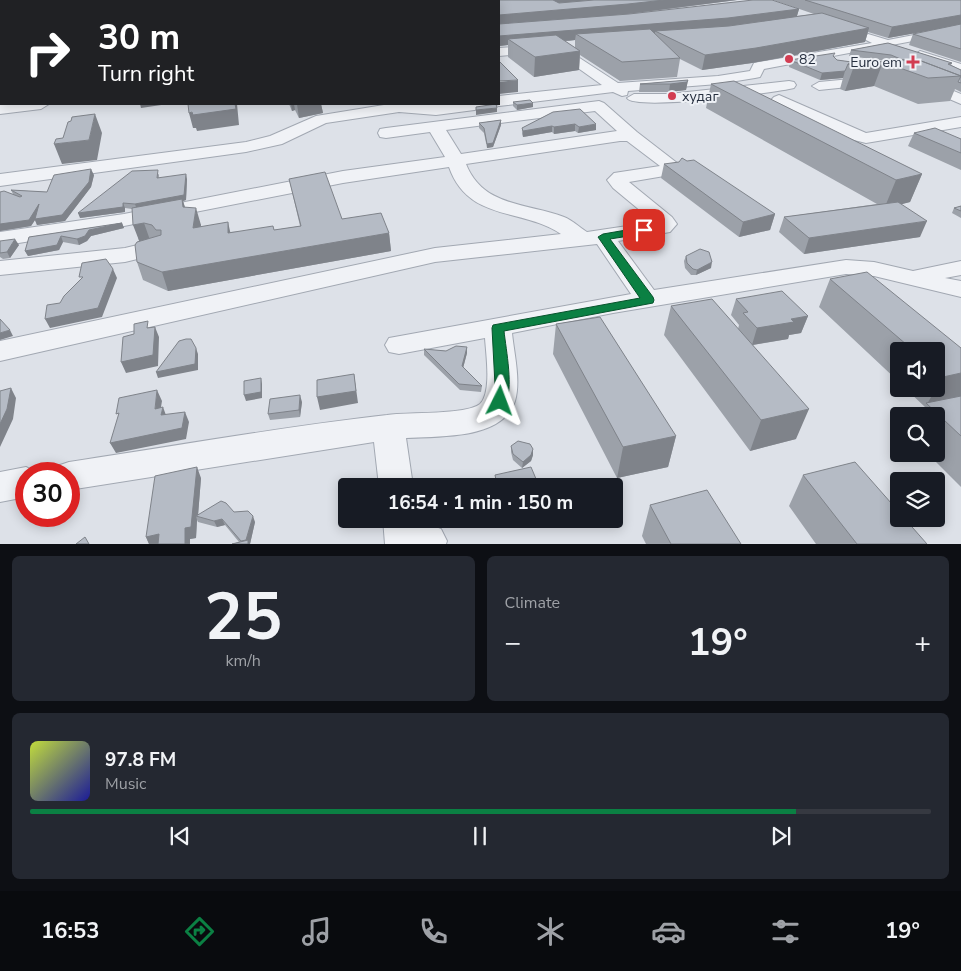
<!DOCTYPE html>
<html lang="en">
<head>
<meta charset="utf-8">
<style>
	body { margin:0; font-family:"Nunito Sans",sans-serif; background:#242831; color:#f1f3f6; height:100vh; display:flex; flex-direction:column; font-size:19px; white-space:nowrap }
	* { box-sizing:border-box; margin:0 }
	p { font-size:16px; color:#9ea1a6 }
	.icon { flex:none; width:28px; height:28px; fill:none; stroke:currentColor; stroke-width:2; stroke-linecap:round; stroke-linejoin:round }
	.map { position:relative; height:544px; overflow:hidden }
	.details { display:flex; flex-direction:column; gap:12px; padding:12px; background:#0d0f14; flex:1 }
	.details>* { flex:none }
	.top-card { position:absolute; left:0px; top:0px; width:500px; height:105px; box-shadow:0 2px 12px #0003; background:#202124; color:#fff; overflow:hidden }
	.buttons { position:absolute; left:890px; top:342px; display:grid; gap:10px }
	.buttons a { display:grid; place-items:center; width:55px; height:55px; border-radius:5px; background:#171b24; box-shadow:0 2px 12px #0003; font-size:25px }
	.speed { position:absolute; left:15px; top:462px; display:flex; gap:10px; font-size:25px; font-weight:700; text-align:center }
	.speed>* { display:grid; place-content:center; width:65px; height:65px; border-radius:50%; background:#171b24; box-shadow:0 2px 12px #0003; line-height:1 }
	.speed .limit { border:8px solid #d22; background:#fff; color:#111 }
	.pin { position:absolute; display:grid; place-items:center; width:42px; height:42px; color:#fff; margin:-21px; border-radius:10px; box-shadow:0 2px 8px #0006 }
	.me { position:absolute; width:55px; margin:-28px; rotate:3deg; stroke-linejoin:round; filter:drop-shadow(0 0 4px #0008) }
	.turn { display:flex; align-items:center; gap:18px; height:105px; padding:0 15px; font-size:22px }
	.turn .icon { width:65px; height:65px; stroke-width:2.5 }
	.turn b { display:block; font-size:35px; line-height:42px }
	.big { font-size:38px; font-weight:700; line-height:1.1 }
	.details .widget { flex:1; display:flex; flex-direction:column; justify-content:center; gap:8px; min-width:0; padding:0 18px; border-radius:8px; background:#242831 }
	.details .dial { align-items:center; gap:0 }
	.dial b { font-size:65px; line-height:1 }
	.song { display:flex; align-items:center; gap:15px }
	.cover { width:60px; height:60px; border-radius:8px; background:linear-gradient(135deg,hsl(70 70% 55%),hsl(240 70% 35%)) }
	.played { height:5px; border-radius:2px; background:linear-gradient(90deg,#0b8043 85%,#363941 85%) }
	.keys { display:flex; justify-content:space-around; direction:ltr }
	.heat { display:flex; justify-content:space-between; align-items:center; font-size:28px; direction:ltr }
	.details .tiles { flex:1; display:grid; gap:12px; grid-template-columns:1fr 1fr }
	.widget:last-child { grid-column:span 2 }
	.trip { position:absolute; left:338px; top:478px; width:285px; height:50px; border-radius:5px; background:#171b24; box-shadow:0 2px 12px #0003; font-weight:700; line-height:50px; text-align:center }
	.menu { display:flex; height:80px; justify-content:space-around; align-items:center; background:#090b0e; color:#9ea1a6 }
	.menu .icon { width:35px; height:35px }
	.menu .selected { color:#0b8043 }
	.menu b { font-size:22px; color:#f1f3f6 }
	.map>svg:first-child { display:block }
</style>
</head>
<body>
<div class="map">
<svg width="961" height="544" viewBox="0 0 961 544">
	<rect width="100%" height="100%" fill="#dde1e8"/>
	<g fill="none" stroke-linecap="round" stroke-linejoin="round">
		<!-- minor casing -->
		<g stroke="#a2a8b2" stroke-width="2">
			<path id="minor" d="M161 0H172L173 1H162Z
				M961 26V32L764 69 760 77 755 78 718 84 628 91 627 95 622 96 613 92 499 106 493 104H499V96L602 85 554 51 552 48 554 45 558 44 618 83 718 76 750 71 754 63 759 62 872 43 862 38 868 34 888 40Z
				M539 45 543 46 545 49 543 52 499 56V48Z
				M920 51 961 64V72L915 58 914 55Z
				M872 77 877 78 879 81 877 84 819 90 812 86 819 82Z
				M924 79 961 94V104L919 86 917 83Z
				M789 81 794 82 796 85 794 88C774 93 635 111 627 98L634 94H669Z
				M779 95 866 133 961 117V127L866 143 846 138 774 103 771 100 774 97Z
				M599 101 604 103 637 132 681 166 676 174 629 182 672 217 677 224 670 232 618 241 654 290 846 260 874 262 913 271 961 261V275L945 278 961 281V297L874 276 846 274 613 313 512 333C514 353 521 381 515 401 503 440 438 436 406 438L413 486H379L374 442 69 490V474H53L57 466 69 462C175 446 281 427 387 415 408 412 466 415 480 404 492 393 486 354 485 338L399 354 389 352 385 345 389 338 631 294 597 244 435 262 0 361V341L435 248 561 234C523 208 468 222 449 167L343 183 124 226 0 246V232L124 214 343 171 445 157 430 132 386 138 380 137 378 133 380 129 386 128ZM595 111 617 131 461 154 446 130ZM620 141H627L660 166 614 173 607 180 613 188 654 222 587 232C579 227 572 220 564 217 527 203 483 207 466 164Z
				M0 104H49L41 109 0 114Z
				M390 104H490L482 109 436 115 399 112 326 123 282 144 246 152 0 186V174L246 142 270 136 316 116Z
				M150 242 158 244 161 249 158 254 125 262 0 275V261L125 248Z
				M26 467 39 474H26V497L0 502V472Z
				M383 519H419L420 525 428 524 441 529 447 541 446 544H385Z"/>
		</g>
		<!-- minor -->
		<use href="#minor" fill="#f0f2f6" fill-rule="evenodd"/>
	</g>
	<!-- wall -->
	<path fill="#9ca1a9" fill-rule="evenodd" d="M235 0H737L638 13 799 9 797 16 814 14 773 0H961V62L909 45 913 34 948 27 888 38 868 32 865 42 752 63 702 70 680 59 677 77 620 81 580 55 579 70 534 77 508 57V45L499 46V1H235ZM575 40V48L565 41H569Z
		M888 43 952 63 951 65 961 70V92L955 89 950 101 918 104 874 86 845 91 840 89 843 78 820 80 789 67 790 60 833 56 837 60 859 63 886 61 849 56 851 50Z
		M688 80 686 90 669 92H639L640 84Z
		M711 84 922 174 910 202 901 204 920 237 804 254 779 232 784 217 877 204 706 108Z
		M513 102 533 107 517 110 513 106Z
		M289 104H321L323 113 299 118 295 110 292 111Z
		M553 112 596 130 578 133 575 131 554 134 552 132 523 137 522 134V128Z
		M501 120V125L493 147 487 148 484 133 479 128V123Z
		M914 133 961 139V170L908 146Z
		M664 164 775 214 770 230 739 237 661 178Z
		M159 174V178L187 179 186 200 183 201 185 207 201 225 200 227 230 232 274 230 300 226 289 179 342 219 389 233 391 251 168 291 143 280 137 262 139 241 132 209 125 208V212L80 218Z
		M94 175 91 187 65 221 37 225 35 220 31 226 0 231V192L13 194 11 190 47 192Z
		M961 206V218L952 213 954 208Z
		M122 223 124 228 91 236 87 241 79 245 63 242 59 250 28 256 25 251 29 237Z
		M0 241 19 245 10 258 3 259 0 257Z
		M686 256 711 268 696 275H691L685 268 684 261Z
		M830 279 961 348V487L928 454H936V416H919L925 407 906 389H936V351H899V382L819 307Z
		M736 299 808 316 801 333 789 335 788 339 753 345 796 439 750 451 664 335 671 306 738 329 739 325 731 315Z
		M556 324 676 436 668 467 617 478 553 354Z
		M467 347V353L463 368 482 386 481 392 460 390 424 355V349L446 351Z
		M302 402 300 417 270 420 268 414Z
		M511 446 533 455 531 461 522 468 513 460 511 452Z
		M803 475 927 544H816L789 506Z
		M201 478 198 515 234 512 255 522 250 544H232L239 542 225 525 217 527 198 522 197 520 196 538 190 539V544H149L146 537Z
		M650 505 741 544H646L642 536Z"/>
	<!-- shaded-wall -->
	<path fill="#7f838a" d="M3 0H21L20 1H2Z
		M105 0H137V1H104Z
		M293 0H306V1H279Z
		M322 0H351V1H322Z
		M552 0H591L558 3Z
		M664 0H737L627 14 499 26V15Z
		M1 2V23L0 24V3Z
		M799 9 796 19 726 28 655 31V34H576L575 40 517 45 508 39V45L499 46V35Z
		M961 15V25L888 38 892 27Z
		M869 28 865 42 752 63 702 70 705 55Z
		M580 51 579 70 534 77 535 57Z
		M883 62 874 86 845 91 854 66Z
		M0 71H1V89L0 90Z
		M845 71 843 78 820 80 822 73Z
		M518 80V92L499 94V82Z
		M688 80 686 90 669 92 670 84Z
		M533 103V107L517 110V105Z
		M140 104H168L141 108Z
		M235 104H237L239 125 197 131 196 128H193L189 113Z
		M291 104H294L295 110 292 111Z
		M297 104H321L323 113 299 118Z
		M497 108V112L476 115V110Z
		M95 114 102 133 97 160 62 164 54 144 89 140Z
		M501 120V125L493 147 487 148V144Z
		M575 124V131L554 134V127Z
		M596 124V130L578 133 579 127Z
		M552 126V132L523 137V131Z
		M91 169 94 175 91 187 65 221 37 225 35 220 31 226 0 231V224Z
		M186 174 187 179 186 200 183 201 187 215 137 210 135 204Z
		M922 174 910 202 884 209 896 180Z
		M123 203 125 208V212L80 218 78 213Z
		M196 208 201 225 199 245 193 228Z
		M775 214 770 230 739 237 743 222Z
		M927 221 920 237 804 254 809 238Z
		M228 222 232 240 228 233Z
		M122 223 124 228 91 236 87 241 79 245 77 239 89 230Z
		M144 223 150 240 140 243 133 225Z
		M389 233 391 251 168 291 162 272Z
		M61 236 63 242 59 250 28 256 25 251Z
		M15 239 19 245 10 258 7 252Z
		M712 262 711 268 696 275 697 270Z
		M113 269 117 278 102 317 50 328 45 319Z
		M808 316 801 333 789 335 788 339 752 345 757 328 791 319Z
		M155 327 159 337 158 366 126 373 121 362Z
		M10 330 13 336 0 340V333Z
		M467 347V353L462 372V366Z
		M196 348 198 354V370L158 378 156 372Z
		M961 373V399L927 404 943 377Z
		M354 374 358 403 320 410 317 397Z
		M261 378 262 384V398L246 401 244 395Z
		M11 388 16 398 13 419 0 447V424Z
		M157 390 162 401 159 419 155 409Z
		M300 395 302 402 300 417 299 410Z
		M163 407 167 418 161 415Z
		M809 409 796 439 750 451 761 420Z
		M185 412 189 422 186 439 116 453 110 443Z
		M676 436 668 467 617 478 623 447Z
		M533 449V455L531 461 522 468 523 462Z
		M197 467 201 478 198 516H196L197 520 196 538 190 539V544H185V528Z
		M253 516 255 522 250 544H245Z
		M222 519 225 525 217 527 214 521Z
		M159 534 164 544H149L146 537Z"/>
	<!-- building -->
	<path fill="#b5bbc5" stroke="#7f838a" d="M21 0H105L104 1H20Z
		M134 0H154V1H134Z
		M236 0H293L279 1H236Z
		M306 0H323L324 1H306Z
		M354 0H553L559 3 594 0H664L628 4 499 15V16V1H355Z
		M753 0H772L799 9 728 18 499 36V24L629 14Z
		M805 0H961V15L892 27Z
		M822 13 869 28 756 48 705 55 655 31 729 26Z
		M961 24V49L913 34Z
		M1 29V71H0V30Z
		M650 29 680 58 622 62 576 34Z
		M556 35 580 51 535 57 508 39Z
		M888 43 952 63 948 64 961 70V76L916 59 903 60 891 55 851 50Z
		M835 53 833 56 837 60 859 63 848 64 845 71 822 73 790 60Z
		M916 59 961 76 928 78 883 62 854 66 848 64Z
		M499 61 518 80 499 81Z
		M961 76V83L958 82Z
		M688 80 687 82 670 84H640Z
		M734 81 922 174 896 180 711 84Z
		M530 100 533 103 517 105 513 102Z
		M188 104H235L236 109 193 115 192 112 189 113Z
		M496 104 497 108 476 110V107Z
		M580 109 596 124 579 127 575 124 554 127 552 126 523 131 522 128 553 112Z
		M95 114 89 140 54 144 56 139 63 138 68 122 71 121 72 117Z
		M501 120 493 143 487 144 484 128 479 123Z
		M935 128 961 139V153L914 133Z
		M682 158 687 161 694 160 775 214 743 222 664 164 679 162Z
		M91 169 89 182 62 215 35 219 39 204 29 220 0 224V192L4 191 20 197 22 196 11 190 47 192 54 175Z
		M158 170 157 178 186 174 184 195 135 204 123 203V207L78 213 132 171Z
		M325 172 342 219 381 213 389 233 162 272 137 262 135 245 137 242 161 235V230H156L152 225 144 223 133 225 132 208 182 199 183 207 196 208 193 228 228 222V233L273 226 274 230 301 226 289 179Z
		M898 202 927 221 809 238 784 217Z
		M961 206V211L954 208Z
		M122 223 89 230 85 236 77 239 61 236 57 245 25 251 29 237Z
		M15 239 7 252 0 253V241Z
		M700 249 709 252 712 262 697 270 693 269 687 263 686 256Z
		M106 259 113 269 98 308 45 319 47 305 60 303 64 296 83 277H79L82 263Z
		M867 272 961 348V373L943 377 936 371V351H914L830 279Z
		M782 291 808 316 791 319 794 322 757 328 743 313 748 312 736 299Z
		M712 299 809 409 761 420 671 306Z
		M600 317 676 436 623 447 556 324Z
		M0 319 10 330 0 333Z
		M148 321 147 328 155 327 153 355 121 362 123 337 134 334V324Z
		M186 339H191L196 348 195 364 156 372 179 341Z
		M456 346 467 347 462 366 482 386 459 384 424 349 446 351Z
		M354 374 356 391 317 397V380Z
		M261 378V392L244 395V381Z
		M11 388 7 409 0 424V391Z
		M157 390 155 409 163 407 161 415 185 412 182 428 110 443 119 413 116 414 119 398Z
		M300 395 299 410 268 414 270 399Z
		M961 396V436L926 403Z
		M518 441 530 444 533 449 531 455 523 462 513 454 511 446Z
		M855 462 899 512V519H905L927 544H857L803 475Z
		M197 467 191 527 185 528V544H158L159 534 146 537 155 476Z
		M531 467 539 486H477L478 484 496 480 495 475Z
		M707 490 741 544H671L650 505Z
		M221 501 226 503 234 512 248 511 253 516 246 540 241 541 222 519 214 521 196 516Z
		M85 537 89 544H76Z
		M248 540V544H232Z"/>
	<!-- route -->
	<path fill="#0b8043" stroke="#07532c" d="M644 227 648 228V233L610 239 653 297 654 300 653 303 504 331C506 350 514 389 505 405H495L493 401 495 385 492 328 493 325 640 298 598 237 603 234Z"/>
	<!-- markers -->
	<g fill="#d23d52" stroke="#edf0f5" stroke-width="2">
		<circle cx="789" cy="59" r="5"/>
		<path d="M910.5 54.5h5v5h5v5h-5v5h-5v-5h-5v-5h5z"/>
		<circle cx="672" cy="96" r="5"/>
	</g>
	<g text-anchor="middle" stroke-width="4" stroke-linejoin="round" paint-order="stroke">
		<!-- far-poi labels -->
		<g font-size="14" fill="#262f3f" stroke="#edf0f5" text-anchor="start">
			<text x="799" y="64">82</text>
			<text x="902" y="67" text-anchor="end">Euro em</text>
			<text x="682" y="101">худаг</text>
		</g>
	</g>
</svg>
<div class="buttons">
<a><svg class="icon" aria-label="sound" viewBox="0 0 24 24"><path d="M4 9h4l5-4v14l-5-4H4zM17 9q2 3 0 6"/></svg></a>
<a><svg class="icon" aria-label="search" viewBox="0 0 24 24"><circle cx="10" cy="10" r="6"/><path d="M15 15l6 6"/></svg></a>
<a><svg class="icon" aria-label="layers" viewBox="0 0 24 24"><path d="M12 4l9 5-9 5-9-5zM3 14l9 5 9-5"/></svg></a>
</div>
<div class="speed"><div class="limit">30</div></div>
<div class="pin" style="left:644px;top:230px;background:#d93025"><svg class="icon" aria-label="arrive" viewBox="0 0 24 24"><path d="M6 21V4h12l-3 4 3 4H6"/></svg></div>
<svg class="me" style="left:500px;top:401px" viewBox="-20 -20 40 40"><path d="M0-17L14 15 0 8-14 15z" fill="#0b8043" stroke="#fff" stroke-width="4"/></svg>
<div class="trip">16:54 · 1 min · 150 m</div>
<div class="top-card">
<div class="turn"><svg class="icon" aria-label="right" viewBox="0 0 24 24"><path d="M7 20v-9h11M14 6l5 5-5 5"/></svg><div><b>30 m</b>Turn right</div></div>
</div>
</div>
<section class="details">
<div class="tiles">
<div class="widget dial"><b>25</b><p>km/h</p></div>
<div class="widget"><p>Climate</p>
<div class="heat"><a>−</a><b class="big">19°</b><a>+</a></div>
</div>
<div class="widget">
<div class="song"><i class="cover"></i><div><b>97.8 FM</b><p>Music</p></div></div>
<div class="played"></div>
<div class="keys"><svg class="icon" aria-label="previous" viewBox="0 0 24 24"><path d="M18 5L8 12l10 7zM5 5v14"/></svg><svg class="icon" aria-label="pause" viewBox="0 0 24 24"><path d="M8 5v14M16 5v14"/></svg><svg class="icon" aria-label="next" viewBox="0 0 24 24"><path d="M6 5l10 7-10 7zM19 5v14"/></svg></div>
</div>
</div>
</section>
<nav class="menu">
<b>16:53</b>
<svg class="icon selected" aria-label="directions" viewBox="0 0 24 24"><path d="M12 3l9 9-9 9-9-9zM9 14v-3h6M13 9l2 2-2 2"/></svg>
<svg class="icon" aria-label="music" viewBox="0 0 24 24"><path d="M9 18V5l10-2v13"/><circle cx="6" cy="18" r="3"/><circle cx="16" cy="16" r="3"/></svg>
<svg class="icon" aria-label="phone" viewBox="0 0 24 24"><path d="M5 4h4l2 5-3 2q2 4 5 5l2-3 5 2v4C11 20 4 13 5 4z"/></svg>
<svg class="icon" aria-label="climate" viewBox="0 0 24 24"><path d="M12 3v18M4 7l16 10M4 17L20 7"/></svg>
<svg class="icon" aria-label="car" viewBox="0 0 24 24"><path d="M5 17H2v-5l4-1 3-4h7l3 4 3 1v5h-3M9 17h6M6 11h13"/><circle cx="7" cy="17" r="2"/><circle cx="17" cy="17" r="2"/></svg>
<svg class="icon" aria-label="filters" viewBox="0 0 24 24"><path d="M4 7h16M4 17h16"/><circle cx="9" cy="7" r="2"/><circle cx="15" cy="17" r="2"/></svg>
<b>19°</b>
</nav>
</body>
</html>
